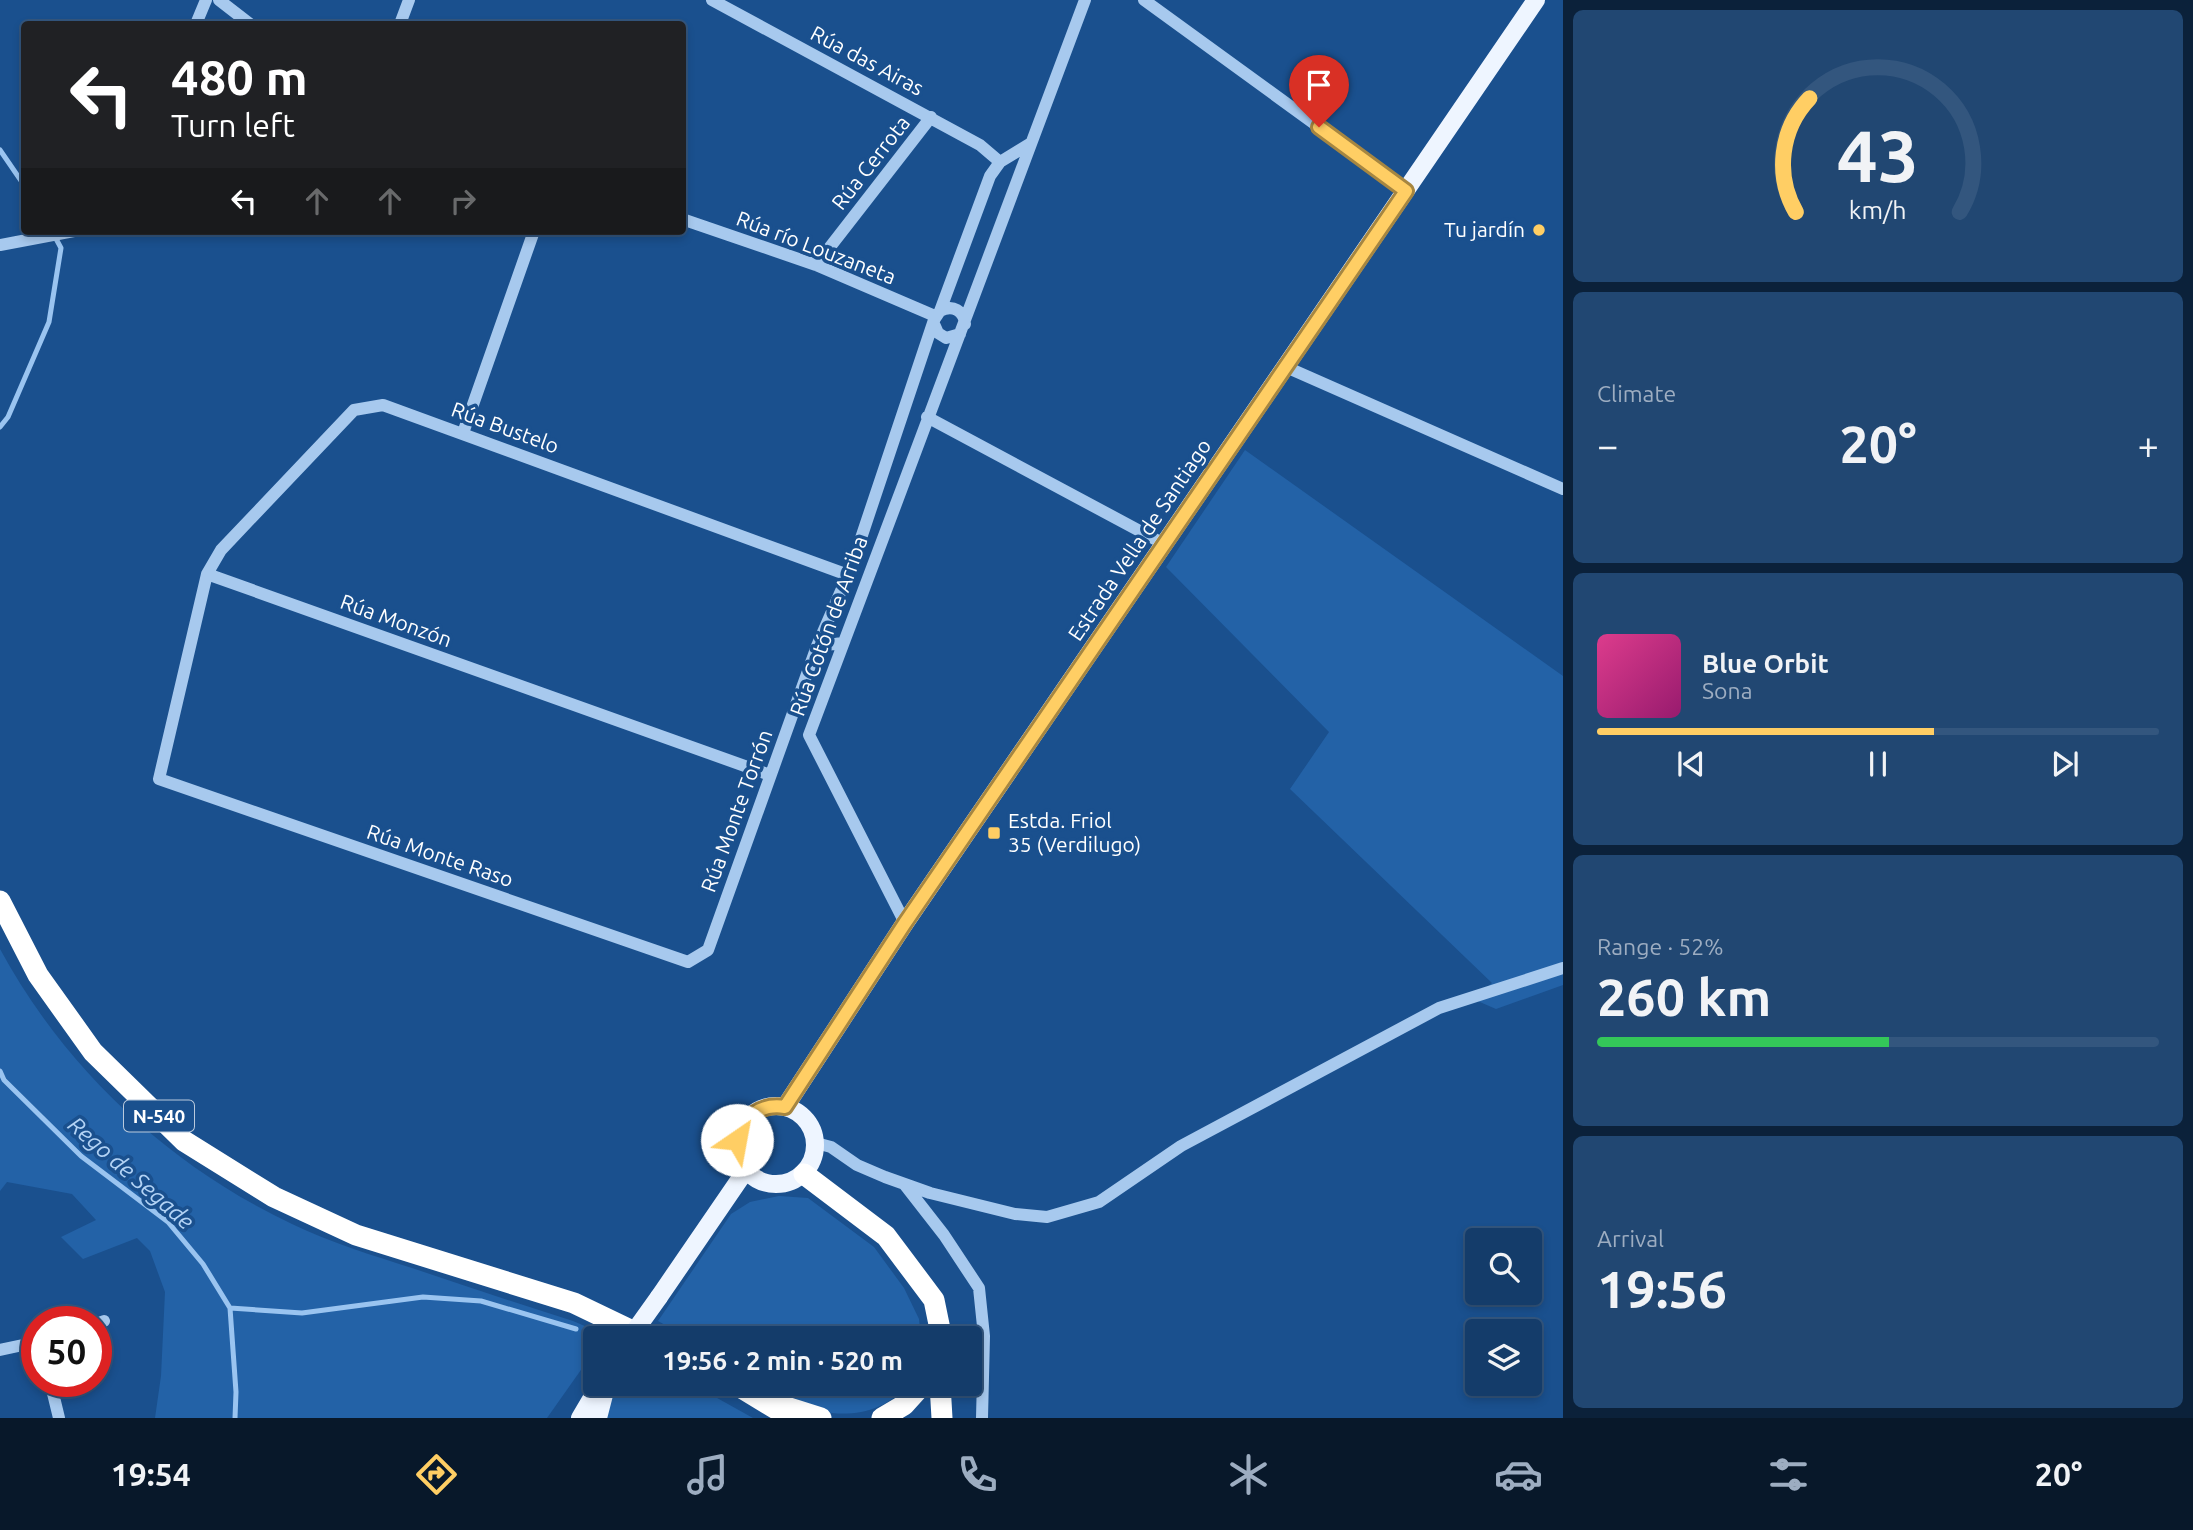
<!DOCTYPE html>
<html lang="en">
<head>
<meta charset="utf-8">
<style>
	body { margin:0; font-family:Ubuntu,sans-serif; background:#214772; color:#f1f3f6; height:100vh; display:flex; flex-direction:column; font-size:26px; white-space:nowrap }
	* { box-sizing:border-box; margin:0 }
	p { font-size:23px; color:#9dadc1 }
	.icon { flex:none; width:38px; height:38px; fill:none; stroke:currentColor; stroke-width:2; stroke-linecap:round; stroke-linejoin:round }
	.map { position:relative; flex:1; overflow:hidden }
	.details { display:flex; flex-direction:column; gap:10px; padding:10px; background:#0b213a; width:630px }
	.details>* { flex:none }
	.guide { position:absolute; left:21px; top:21px; width:665px; height:214px; border-radius:7px; box-shadow:0 4px 10px #0003,0 0 0 2px #33567e; background:#202124; color:#fff; overflow:hidden }
	.fabs { position:absolute; left:1465px; top:1228px; display:grid; gap:14px }
	.fabs a { display:grid; place-items:center; width:77px; height:77px; border-radius:7px; background:#143c6a; box-shadow:0 4px 10px #0003,0 0 0 2px #33567e; font-size:35px }
	.speed { position:absolute; left:21px; top:1306px; display:flex; gap:14px; font-size:35px; font-weight:700; text-align:center }
	.speed>* { display:grid; place-content:center; width:91px; height:91px; border-radius:50%; background:#143c6a; box-shadow:0 4px 10px #0003,0 0 0 2px #33567e; line-height:1 }
	.speed .limit { border:10px solid #d22; background:#fff; color:#111 }
	.pin { position:absolute; display:grid; place-items:center; width:60px; height:60px; color:#fff; margin:-72px -30px; border-radius:50% 50% 50% 0; rotate:-45deg; box-shadow:0 0 7px #0007 }
	.pin .icon { rotate:45deg }
	.me { position:absolute; width:77px; margin:-38px; rotate:33deg; stroke-linejoin:round; filter:drop-shadow(0 0 5px #0008) }
	.turn { display:flex; align-items:center; gap:24px; height:147px; padding:0 35px; font-size:32px }
	.turn .icon { width:91px; height:91px; stroke-width:2.5 }
	.turn b { display:block; font-size:49px; line-height:60px }
	.lanes { display:flex; align-items:center; height:66px; padding:0 35px; background:#0003; justify-content:center; gap:35px; direction:ltr }
	.lanes .off { opacity:.35 }
	.big { font-size:52px; font-weight:700; line-height:1.1 }
	.details .card { flex:1; display:flex; flex-direction:column; justify-content:center; gap:10px; min-width:0; padding:0 24px; border-radius:10px; background:#214772 }
	.details .dial { align-items:center; gap:0 }
	.dial svg { height:182px; overflow:visible; fill:none; stroke:#33567e; stroke-width:7; stroke-linecap:round; text-anchor:middle }
	.dial text { fill:#f1f3f6; stroke:none }
	.song { display:flex; align-items:center; gap:21px }
	.cover { width:84px; height:84px; border-radius:10px; background:linear-gradient(135deg,hsl(330 70% 55%),hsl(320 70% 35%)) }
	.played { height:7px; border-radius:4px; background:linear-gradient(90deg,#ffce64 60%,#33567e 60%) }
	.keys { display:flex; justify-content:space-around; direction:ltr }
	.heat { display:flex; justify-content:space-between; align-items:center; font-size:38px; direction:ltr }
	.charge { height:10px; border-radius:5px; background:linear-gradient(90deg,#34c759 52%,#33567e 0) }
	.trip { position:absolute; left:583px; top:1326px; width:399px; height:70px; border-radius:7px; background:#143c6a; box-shadow:0 4px 10px #0003,0 0 0 2px #33567e; font-weight:700; line-height:70px; text-align:center }
	.dock { display:flex; height:112px; justify-content:space-around; align-items:center; background:#08182a; color:#9dadc1 }
	.dock .icon { width:49px; height:49px }
	.dock .active { color:#ffce64 }
	.dock b { font-size:32px; color:#f1f3f6 }
	main { display:flex; flex:1; min-height:0 }
	.map>svg:first-child { display:block }
</style>
</head>
<body>
<main>
<div class="map">
<svg width="1563" height="1418" viewBox="0 0 1563 1418">
	<rect width="100%" height="100%" fill="#1a508e"/>
	<!-- green -->
	<path fill="#2362a7" d="M1245 450 1563 676V985L1496 1009 1473 999 1492 983 1290 789 1329 732 1166 567Z
		M0 949C65 1069 169 1166 292 1224 331 1243 372 1255 412 1268 466 1286 519 1304 573 1321L606 1335 603 1339H595V1350L547 1418H155L161 1376 165 1292 150 1251 137 1238 83 1259 61 1237 96 1220 72 1194 7 1182 0 1191Z
		M779 1196 808 1198 874 1247 904 1288 919 1319 921 1339H690L658 1321 731 1214 750 1202Z
		M615 1384H692L753 1418H606L611 1393Z
		M771 1384H906C891 1408 859 1416 832 1413 814 1411 787 1393 771 1384Z"/>
	<g fill="none" stroke-linecap="round" stroke-linejoin="round">
		<!-- stream -->
		<path stroke="#9ac4f0" stroke-width="5" d="M0 150 24 185
			M0 427 8 417 49 322 61 248 54 235
			M0 1071 4 1080 81 1156 168 1222 203 1264 230 1308 236 1392 235 1418
			M230 1308 302 1313 423 1297 481 1301 576 1329"/>
		<!-- minor -->
		<path stroke="#a7c9ee" stroke-width="12" d="M219 0 250 24
			M712 0 980 145 1000 162
			M1144 0 1407 191
			M196 24 206 0
			M400 24 409 0
			M682 219 816 265 935 316
			M0 245 74 231
			M816 265 931 117
			M940 311C953 304 964 311 965 324
			M934 324 938 333 946 338 960 334
			M1286 367 1563 489
			M927 417 1164 544
			M463 433 534 231
			M207 574 770 775
			M847 580 934 320 940 311 990 176 1000 162 1031 143
			M817 646 848 575 383 405 354 410 221 550 207 574 159 779 688 962 708 950 817 646 843 643
			M905 923 809 735C901 490 994 245 1085 0
			M816 1143 831 1147 857 1165 885 1177 930 1193 1015 1214 1047 1217 1099 1202 1181 1146 1439 1008 1563 968
			M905 1185 944 1235 979 1288 984 1336 982 1418
			M96 1324 104 1321
			M0 1350 37 1342
			M50 1381 59 1418"/>
		<!-- major -->
		<path stroke="#eef5ff" stroke-width="18" d="M737 1145a39 39 0 1 1 78 0a39 39 0 1 1-78 0Z
			M785 1107 905 923 1536 0
			M659 1297 746 1170
			M580 1418 600 1384
			M598 1418 606 1387"/>
		<!-- highway -->
		<path stroke="#fff" stroke-width="21" d="M0 901 38 975 93 1052 184 1141 274 1197 356 1235 574 1303 649 1339
			M804 1174 886 1236 934 1300 942 1339
			M735 1384 791 1418
			M940 1384 942 1418
			M780 1405 821 1418
			M882 1418 904 1405 923 1384"/>
		<!-- major-bridge -->
		<path stroke="#eef5ff" stroke-width="18" d="M629 1339 659 1297"/>
	</g>
	<g fill="none" stroke-linecap="round" stroke-linejoin="round">
		<!-- route casing -->
		<g stroke="#a68641" stroke-width="18">
			<path id="route" d="M737 1140C743 1117 761 1103 785 1107L905 923 1406 191 1319 127"/>
		</g>
		<!-- route -->
		<use href="#route" stroke="#ffce64" stroke-width="12"/>
	</g>
	<!-- markers -->
	<g fill="#ffce64" stroke="#1a508e" stroke-width="2.5">
		<circle cx="1539" cy="230" r="7"/>
		<rect x="987" y="826" width="14" height="14" rx="3.5"/>
	</g>
	<g text-anchor="middle" stroke-width="7" stroke-linejoin="round" paint-order="stroke">
		<!-- shield labels -->
		<rect fill="#1a508e" stroke="#bacadd" stroke-width="2" x="124" y="1100.5" width="70" height="31" rx="5"/>
		<g font-size="19" font-weight="bold" fill="#fff">
			<text x="159" y="1123">N-540</text>
		</g>
		<!-- street labels -->
		<g font-size="21" fill="#fff" stroke="#1a508e">
			<text transform="translate(867 61) rotate(28)" y="7">Rúa das Airas</text>
			<text transform="translate(871 163) rotate(-52)" y="7">Rúa Cerrota</text>
			<text transform="translate(816 248) rotate(21)" y="7">Rúa río Louzaneta</text>
			<text transform="translate(505 428) rotate(20)" y="7">Rúa Bustelo</text>
			<text transform="translate(1140 540) rotate(-56)" y="7">Estrada Vella de Santiago</text>
			<text transform="translate(396 621) rotate(20)" y="7">Rúa Monzón</text>
			<text transform="translate(829 626) rotate(-70)" y="7">Rúa Cotón de Arriba</text>
			<text transform="translate(737 811) rotate(-70)" y="7">Rúa Monte Torrón</text>
			<text transform="translate(440 856) rotate(19)" y="7">Rúa Monte Raso</text>
		</g>
		<!-- poi labels -->
		<g font-size="21" fill="#fff" stroke="#1a508e" text-anchor="end">
			<text x="1525" y="237">Tu jardín</text>
			<text x="1008" y="828" text-anchor="start">Estda. Friol<tspan x="1008" dy="24">35 (Verdilugo)</tspan></text>
		</g>
		<!-- water labels -->
		<g font-size="23" font-style="italic" fill="#b3d3f5" stroke="#1a508e">
			<text transform="translate(131 1173) rotate(41)" y="8">Rego de Segade</text>
		</g>
	</g>
</svg>
<div class="fabs">
<a><svg class="icon" aria-label="search" viewBox="0 0 24 24"><circle cx="10" cy="10" r="6"/><path d="M15 15l6 6"/></svg></a>
<a><svg class="icon" aria-label="layers" viewBox="0 0 24 24"><path d="M12 4l9 5-9 5-9-5zM3 14l9 5 9-5"/></svg></a>
</div>
<div class="speed"><div class="limit">50</div></div>
<div class="pin" style="left:1319px;top:127px;background:#d93025"><svg class="icon" aria-label="arrive" viewBox="0 0 24 24"><path d="M6 21V4h12l-3 4 3 4H6"/></svg></div>
<svg class="me" style="left:737px;top:1140px" viewBox="-20 -20 40 40"><circle r="19" fill="#fff"/><path d="M0-13L10 11 0 6-10 11z" fill="#ffce64"/></svg>
<div class="trip">19:56 · 2 min · 520 m</div>
<div class="guide">
<div class="turn"><svg class="icon" aria-label="left" viewBox="0 0 24 24"><path d="M17 20v-9H6M10 6l-5 5 5 5"/></svg><div><b>480 m</b>Turn left</div></div>
<div class="lanes"><svg class="icon" aria-label="left" viewBox="0 0 24 24"><path d="M17 20v-9H6M10 6l-5 5 5 5"/></svg><svg class="icon off" aria-label="ahead" viewBox="0 0 24 24"><path d="M12 20V5M6 11l6-6 6 6"/></svg><svg class="icon off" aria-label="ahead" viewBox="0 0 24 24"><path d="M12 20V5M6 11l6-6 6 6"/></svg><svg class="icon off" aria-label="right" viewBox="0 0 24 24"><path d="M7 20v-9h11M14 6l5 5-5 5"/></svg></div>
</div>
</div>
<section class="details">
<div class="card dial"><svg viewBox="0 0 100 80">
<path d="M14 69A42 42 0 1 1 86 69"/>
<path d="M14 69A42 42 0 0 1 20 19" stroke="#ffce64"/>
<text x="50" y="56" font-size="32" font-weight="700">43</text>
<text x="50" y="72" font-size="11">km/h</text>
</svg></div>
<div class="card"><p>Climate</p>
<div class="heat"><a>−</a><b class="big">20°</b><a>+</a></div>
</div>
<div class="card">
<div class="song"><i class="cover"></i><div><b>Blue Orbit</b><p>Sona</p></div></div>
<div class="played"></div>
<div class="keys"><svg class="icon" aria-label="previous" viewBox="0 0 24 24"><path d="M18 5L8 12l10 7zM5 5v14"/></svg><svg class="icon" aria-label="pause" viewBox="0 0 24 24"><path d="M8 5v14M16 5v14"/></svg><svg class="icon" aria-label="next" viewBox="0 0 24 24"><path d="M6 5l10 7-10 7zM19 5v14"/></svg></div>
</div>
<div class="card"><p>Range · 52%</p><b class="big">260 km</b><div class="charge"></div></div>
<div class="card"><p>Arrival</p><b class="big">19:56</b></div>
</section>
</main>
<nav class="dock">
<b>19:54</b>
<svg class="icon active" aria-label="directions" viewBox="0 0 24 24"><path d="M12 3l9 9-9 9-9-9zM9 14v-3h6M13 9l2 2-2 2"/></svg>
<svg class="icon" aria-label="music" viewBox="0 0 24 24"><path d="M9 18V5l10-2v13"/><circle cx="6" cy="18" r="3"/><circle cx="16" cy="16" r="3"/></svg>
<svg class="icon" aria-label="phone" viewBox="0 0 24 24"><path d="M5 4h4l2 5-3 2q2 4 5 5l2-3 5 2v4C11 20 4 13 5 4z"/></svg>
<svg class="icon" aria-label="climate" viewBox="0 0 24 24"><path d="M12 3v18M4 7l16 10M4 17L20 7"/></svg>
<svg class="icon" aria-label="car" viewBox="0 0 24 24"><path d="M5 17H2v-5l4-1 3-4h7l3 4 3 1v5h-3M9 17h6M6 11h13"/><circle cx="7" cy="17" r="2"/><circle cx="17" cy="17" r="2"/></svg>
<svg class="icon" aria-label="filters" viewBox="0 0 24 24"><path d="M4 7h16M4 17h16"/><circle cx="9" cy="7" r="2"/><circle cx="15" cy="17" r="2"/></svg>
<b>20°</b>
</nav>
</body>
</html>
